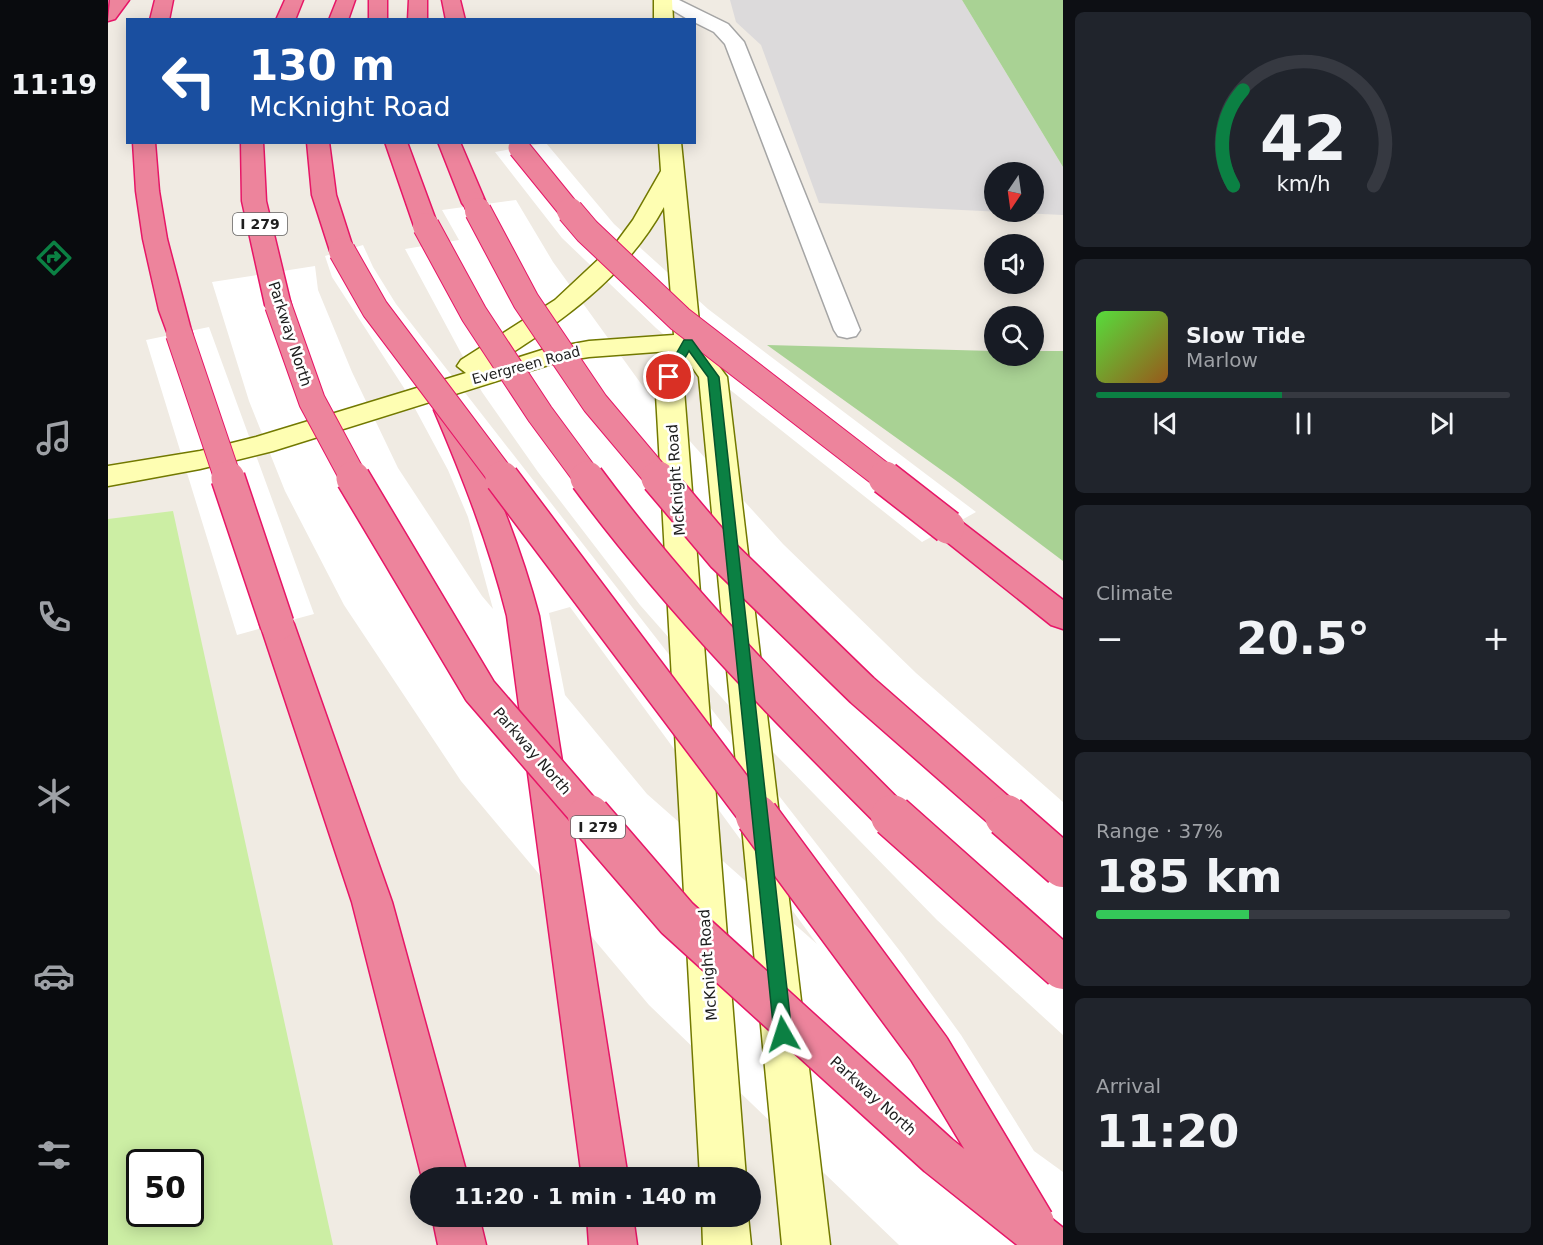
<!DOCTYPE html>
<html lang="en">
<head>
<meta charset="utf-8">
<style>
	body { margin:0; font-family:"DejaVu Sans",sans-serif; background:#20242c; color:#f1f3f6; height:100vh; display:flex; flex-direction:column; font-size:22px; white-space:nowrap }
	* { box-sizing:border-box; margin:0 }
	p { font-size:20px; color:#9ea1a6 }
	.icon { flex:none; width:33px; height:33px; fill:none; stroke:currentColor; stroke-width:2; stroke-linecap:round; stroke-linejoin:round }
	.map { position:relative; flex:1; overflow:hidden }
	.drawer { display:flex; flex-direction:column; gap:12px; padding:12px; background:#0d0f14; width:480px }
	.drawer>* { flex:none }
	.top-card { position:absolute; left:18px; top:18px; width:570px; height:126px; border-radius:0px; box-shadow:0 3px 15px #0003; background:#1a4fa0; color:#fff; overflow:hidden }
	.needle { width:39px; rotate:193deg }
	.tools { position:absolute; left:876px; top:162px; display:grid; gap:12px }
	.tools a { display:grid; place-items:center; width:60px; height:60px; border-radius:50%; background:#171b24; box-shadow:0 3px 15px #0003; font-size:30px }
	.speed { position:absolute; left:18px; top:1149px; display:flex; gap:12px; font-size:30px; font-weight:700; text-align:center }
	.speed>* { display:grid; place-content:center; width:78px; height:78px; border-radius:50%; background:#171b24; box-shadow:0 3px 15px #0003; line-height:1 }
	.speed .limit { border:3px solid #111; border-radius:9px; background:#fff; color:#111 }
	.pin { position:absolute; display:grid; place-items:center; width:51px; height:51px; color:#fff; margin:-26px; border:3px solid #fff; border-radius:50%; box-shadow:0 2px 6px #0007 }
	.me { position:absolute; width:66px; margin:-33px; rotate:354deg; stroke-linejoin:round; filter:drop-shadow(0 0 4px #0008) }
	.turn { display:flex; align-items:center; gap:21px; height:126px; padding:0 24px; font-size:27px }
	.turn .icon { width:78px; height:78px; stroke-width:2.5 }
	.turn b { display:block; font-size:42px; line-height:51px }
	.big { font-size:45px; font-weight:700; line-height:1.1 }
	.drawer .tile { flex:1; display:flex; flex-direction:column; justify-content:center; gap:9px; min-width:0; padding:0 21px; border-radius:9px; background:#20242c }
	.drawer .dial { align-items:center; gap:0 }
	.dial svg { height:156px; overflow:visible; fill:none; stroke:#363941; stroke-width:7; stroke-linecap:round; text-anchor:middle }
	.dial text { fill:#f1f3f6; stroke:none }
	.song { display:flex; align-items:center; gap:18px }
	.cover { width:72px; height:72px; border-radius:9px; background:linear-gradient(135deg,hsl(110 70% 55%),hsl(30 70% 35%)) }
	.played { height:6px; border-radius:3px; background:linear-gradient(90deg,#0b8043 45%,#363941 45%) }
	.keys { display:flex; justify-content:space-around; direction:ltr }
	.heat { display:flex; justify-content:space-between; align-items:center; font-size:33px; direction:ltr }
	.charge { height:9px; border-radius:4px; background:linear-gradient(90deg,#34c759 37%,#363941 0) }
	.trip { position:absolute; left:302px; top:1167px; width:351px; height:60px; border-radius:30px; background:#171b24; box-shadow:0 3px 15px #0003; font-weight:700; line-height:60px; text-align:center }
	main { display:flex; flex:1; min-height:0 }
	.tabs { display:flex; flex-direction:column; width:108px; justify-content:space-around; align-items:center; background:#090b0e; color:#9ea1a6 }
	.tabs .icon { width:42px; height:42px }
	.tabs .selected { color:#0b8043 }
	.tabs b { font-size:27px; color:#f1f3f6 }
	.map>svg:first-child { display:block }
</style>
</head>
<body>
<main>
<nav class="tabs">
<b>11:19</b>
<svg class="icon selected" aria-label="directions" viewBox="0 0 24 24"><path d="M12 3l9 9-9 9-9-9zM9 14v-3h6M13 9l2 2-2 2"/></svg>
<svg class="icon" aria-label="music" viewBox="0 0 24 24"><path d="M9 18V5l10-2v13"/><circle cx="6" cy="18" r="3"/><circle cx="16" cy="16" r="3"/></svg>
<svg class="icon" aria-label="phone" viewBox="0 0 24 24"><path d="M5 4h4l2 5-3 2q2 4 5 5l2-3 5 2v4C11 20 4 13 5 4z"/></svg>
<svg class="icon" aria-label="climate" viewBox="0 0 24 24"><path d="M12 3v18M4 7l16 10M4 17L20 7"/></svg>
<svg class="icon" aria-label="car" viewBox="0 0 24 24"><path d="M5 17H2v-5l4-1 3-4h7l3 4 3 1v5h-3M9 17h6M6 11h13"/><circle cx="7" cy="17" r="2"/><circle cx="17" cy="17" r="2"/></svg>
<svg class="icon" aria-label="filters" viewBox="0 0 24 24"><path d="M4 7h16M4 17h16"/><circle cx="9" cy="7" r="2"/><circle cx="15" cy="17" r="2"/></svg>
</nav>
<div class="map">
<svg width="955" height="1245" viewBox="0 0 955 1245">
	<rect width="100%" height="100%" fill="#f0ebe3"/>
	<!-- residential -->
	<path fill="#dcdadb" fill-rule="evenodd" d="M622 0H854L955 167V215L711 203 653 45 628 22ZM886 172H926V212H886Z"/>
	<!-- grass -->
	<path fill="#cceea4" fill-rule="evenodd" d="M65 511 225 1245H0V519ZM32 1162H82V1214H32Z"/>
	<!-- forest -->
	<path fill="#a9d294" d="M854 0H955V167Z
		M659 345 886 351V356H926V351H955V561L850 482Z"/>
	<!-- pier -->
	<path fill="#fff" fill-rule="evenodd" d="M438 143 506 224 600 309 868 512 814 542 606 377 548 328 454 238 387 152Z
		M408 200 445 262 539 392 588 448 675 544 808 673 955 802V1035L829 920 629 715 532 605 430 472 374 392 297 249 351 240 334 210Z
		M255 245 265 267 288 304 795 955 853 1035 926 1151 955 1172V1245H791L541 1005 353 781 236 605 177 491 141 401 104 282 207 266 210 290 244 372 290 468 374 596 385 609 360 517 340 470 296 388 224 277 217 256ZM462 607 709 944 539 794 457 695 441 613Z
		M101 327 206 614 129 635 38 340Z"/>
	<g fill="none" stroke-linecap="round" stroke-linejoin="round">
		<!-- street casing -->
		<g stroke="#a5a5a5" stroke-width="3">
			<path id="street" d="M548 0H571L620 24 636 42 752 330 748 336 739 338 730 336 726 330 617 44 606 32 586 22V20H581Z"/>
		</g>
		<!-- secondary casing -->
		<g stroke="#727900" stroke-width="3">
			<path id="secondary" d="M546 0H564L565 20H546Z
				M551 142H573L593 342 619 377 722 1245H674L591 377 582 364 575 377 638 1178H592L547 377 562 351 481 357 450 362 165 451 92 469 0 486V466L92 451 148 437 358 373 349 366 353 360 447 300 508 243 525 220 553 171ZM556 207 566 335 481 341 437 349 383 366C451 324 517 278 556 207Z
				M594 1216H640L643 1245H595Z"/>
		</g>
		<!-- highway casing -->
		<g stroke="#e71667" stroke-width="3">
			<path id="highway" d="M2 0H21L7 19 0 21Z
				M47 0H65L61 20H42Z
				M177 0H195L187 20H168Z
				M229 0H247L240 20H221Z
				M261 0H279V20H261Z
				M301 0H319V20H300Z
				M334 0H352L357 20H338Z
				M25 142H47L51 191 59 239 84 334 80 340 71 342 62 340 51 310 35 239 28 191Z
				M133 142H155L158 201 183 305 179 310 170 313 161 310 157 305 134 201Z
				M199 142H221L228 195 246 251 243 256 234 258 225 256 222 251 204 195Z
				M277 142H299L330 226 326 231H310L306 226Z
				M330 142H352L378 203 374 208H358L354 203Z
				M340 401 350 404 354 410C384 478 412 544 431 616L520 1178H474L399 616C381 544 355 478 326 410L330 404Z
				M840 517 851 520 955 600V629L943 625 829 534 825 527 829 520Z
				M169 612 181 615 186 624 284 902 360 1178H314L244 902 152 624 157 615Z
				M324 1216H371L378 1245H330Z
				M479 1216H525L529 1245H481Z"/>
		</g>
		<!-- street -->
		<use href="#street" fill="#fff" fill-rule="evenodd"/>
		<!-- secondary -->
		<use href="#secondary" fill="#fefeb2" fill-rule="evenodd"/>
		<!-- highway -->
		<use href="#highway" fill="#ed849c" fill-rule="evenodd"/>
		<!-- highway-bridge-far3 casing -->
		<g stroke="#e71667" stroke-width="23" stroke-linecap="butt">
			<path id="highway-bridge-far3" d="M411 148 463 212
				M366 203 371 212"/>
		</g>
		<!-- highway-bridge-far2 casing -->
		<g stroke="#e71667" stroke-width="28" stroke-linecap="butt">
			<path id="highway-bridge-far2" d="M370 211 418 301 487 403 551 479
				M462 211 479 231 572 319 779 479
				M318 226 366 314 432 414 480 479
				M234 251 267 309 395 479
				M170 305 204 401 246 479
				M71 334 120 479"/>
		</g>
		<!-- highway-bridge-far1 casing -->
		<g stroke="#e71667" stroke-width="36" stroke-linecap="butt">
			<path id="highway-bridge-far1" d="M120 478 169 624
				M245 478 372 691 482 818
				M394 478 650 818
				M479 478C570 601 678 710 786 818
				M550 478 616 556 754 690 900 818
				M777 478 840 527"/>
		</g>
		<!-- highway-bridge casing -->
		<g stroke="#e71667" stroke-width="45" stroke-linecap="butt">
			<path id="highway-bridge" d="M481 816 569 918 830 1155 943 1245
				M649 816 821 1049 925 1223
				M784 816 955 968
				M898 816 955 866"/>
		</g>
		<!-- highway-bridge-far3 -->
		<use href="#highway-bridge-far3" stroke="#ed849c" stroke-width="21"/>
		<!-- highway-bridge-far2 -->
		<use href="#highway-bridge-far2" stroke="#ed849c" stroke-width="26"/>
		<!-- highway-bridge-far1 -->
		<use href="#highway-bridge-far1" stroke="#ed849c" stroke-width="33"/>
		<!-- highway-bridge -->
		<use href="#highway-bridge" stroke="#ed849c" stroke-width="42"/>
	</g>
	<!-- route -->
	<path fill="#0b8043" stroke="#07532c" stroke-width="1.5" d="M576 340H584L611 377 684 1034 682 1040 675 1042 669 1040 666 1034 600 377 581 351 565 379 555 377Z"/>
	<g text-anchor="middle" stroke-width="5" stroke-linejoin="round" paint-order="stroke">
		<!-- shield labels -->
		<g fill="#fff" stroke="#626262" stroke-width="1.5">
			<rect x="125" y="213" width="54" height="22" rx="4.5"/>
			<rect x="463" y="816" width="54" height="22" rx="4.5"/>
		</g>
		<g font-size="14" font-weight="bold" fill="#1e1e1e">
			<text x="152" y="229">I 279</text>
			<text x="490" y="832">I 279</text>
		</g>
		<!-- far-street labels -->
		<g font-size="14" fill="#1e1e1e" stroke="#fff">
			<text transform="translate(418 365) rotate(-15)" y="5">Evergreen Road</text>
		</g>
		<!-- street labels -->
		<g font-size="15" fill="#1e1e1e" stroke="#fff">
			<text transform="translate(182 334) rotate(72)" y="5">Parkway North</text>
			<text transform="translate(568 480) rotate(-94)" y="5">McKnight Road</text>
			<text transform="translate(424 751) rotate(49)" y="5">Parkway North</text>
			<text transform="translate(600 965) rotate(-94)" y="5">McKnight Road</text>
			<text transform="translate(765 1096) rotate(42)" y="5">Parkway North</text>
		</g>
	</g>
</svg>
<div class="tools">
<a><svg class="needle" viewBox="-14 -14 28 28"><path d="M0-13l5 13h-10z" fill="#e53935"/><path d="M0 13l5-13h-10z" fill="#9ea1a6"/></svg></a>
<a><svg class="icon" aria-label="sound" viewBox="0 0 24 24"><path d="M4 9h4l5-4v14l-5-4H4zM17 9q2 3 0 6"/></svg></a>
<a><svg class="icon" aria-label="search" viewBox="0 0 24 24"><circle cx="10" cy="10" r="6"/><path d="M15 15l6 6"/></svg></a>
</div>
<div class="speed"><div class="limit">50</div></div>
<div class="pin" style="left:561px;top:377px;background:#d93025"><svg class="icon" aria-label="arrive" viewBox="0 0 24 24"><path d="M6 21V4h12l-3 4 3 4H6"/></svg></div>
<svg class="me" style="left:675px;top:1034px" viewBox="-20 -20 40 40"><path d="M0-17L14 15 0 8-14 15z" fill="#0b8043" stroke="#fff" stroke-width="4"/></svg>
<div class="trip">11:20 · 1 min · 140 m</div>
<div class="top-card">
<div class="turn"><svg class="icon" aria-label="left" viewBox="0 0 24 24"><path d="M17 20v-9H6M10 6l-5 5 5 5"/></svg><div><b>130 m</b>McKnight Road</div></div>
</div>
</div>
<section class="drawer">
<div class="tile dial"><svg viewBox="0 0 100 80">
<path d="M14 69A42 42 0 1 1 86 69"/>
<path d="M14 69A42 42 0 0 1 19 20" stroke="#0b8043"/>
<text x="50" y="56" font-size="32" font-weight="700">42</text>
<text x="50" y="72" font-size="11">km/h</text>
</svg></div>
<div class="tile">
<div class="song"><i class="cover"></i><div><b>Slow Tide</b><p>Marlow</p></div></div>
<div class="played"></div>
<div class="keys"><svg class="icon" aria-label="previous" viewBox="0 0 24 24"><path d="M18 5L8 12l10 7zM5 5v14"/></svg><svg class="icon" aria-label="pause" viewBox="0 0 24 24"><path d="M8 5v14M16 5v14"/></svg><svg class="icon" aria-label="next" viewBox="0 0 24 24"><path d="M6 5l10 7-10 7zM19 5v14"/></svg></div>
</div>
<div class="tile"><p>Climate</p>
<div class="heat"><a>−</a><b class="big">20.5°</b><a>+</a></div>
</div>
<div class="tile"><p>Range · 37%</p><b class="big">185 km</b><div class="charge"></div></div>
<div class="tile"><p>Arrival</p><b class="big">11:20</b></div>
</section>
</main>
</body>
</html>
